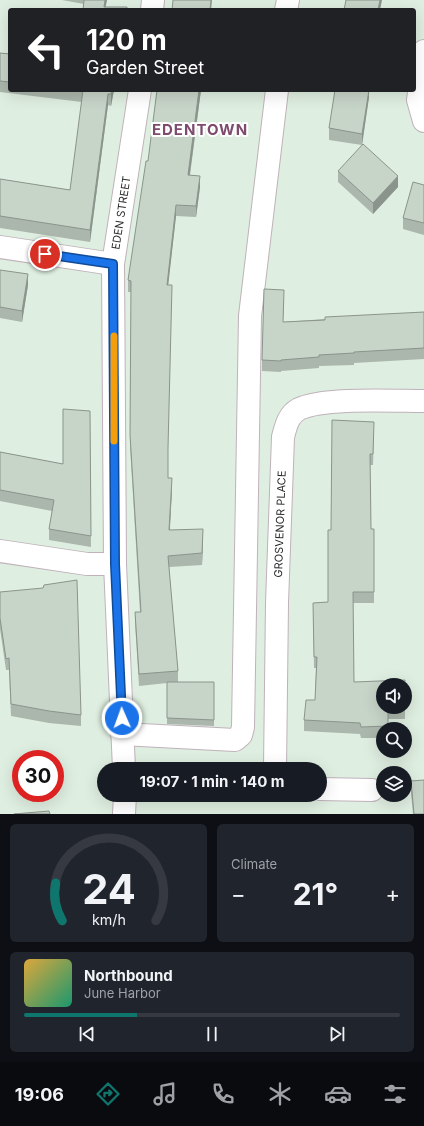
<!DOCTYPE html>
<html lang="en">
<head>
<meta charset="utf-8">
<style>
	body { margin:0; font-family:Inter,sans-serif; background:#20242c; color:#f1f3f6; height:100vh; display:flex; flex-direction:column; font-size:15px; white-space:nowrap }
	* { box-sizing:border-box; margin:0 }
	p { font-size:13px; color:#9ea1a6 }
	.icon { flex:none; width:22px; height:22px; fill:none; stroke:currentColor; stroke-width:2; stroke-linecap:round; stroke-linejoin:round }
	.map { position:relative; height:814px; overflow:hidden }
	.sheet { display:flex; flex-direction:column; gap:10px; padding:10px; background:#0d0f14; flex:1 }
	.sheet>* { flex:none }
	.guide { position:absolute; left:8px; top:8px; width:408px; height:84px; border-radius:4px; box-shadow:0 4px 16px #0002; background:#202124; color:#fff; overflow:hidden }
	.buttons { position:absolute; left:376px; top:678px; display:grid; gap:8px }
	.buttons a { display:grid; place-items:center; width:36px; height:36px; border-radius:50%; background:#171b24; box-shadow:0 4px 16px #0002; font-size:20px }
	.speed { position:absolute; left:12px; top:750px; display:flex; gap:8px; font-size:20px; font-weight:700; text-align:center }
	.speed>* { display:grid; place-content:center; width:52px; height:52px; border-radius:50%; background:#171b24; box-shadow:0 4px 16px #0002; line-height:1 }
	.speed .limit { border:6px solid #d22; background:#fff; color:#111 }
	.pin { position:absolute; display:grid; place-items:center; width:34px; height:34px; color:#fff; margin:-17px; border:2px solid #fff; border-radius:50%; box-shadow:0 1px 4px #0007 }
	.me { position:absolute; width:44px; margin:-22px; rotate:358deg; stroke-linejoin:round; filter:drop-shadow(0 0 3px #0008) }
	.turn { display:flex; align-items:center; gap:14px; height:84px; padding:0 12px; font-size:18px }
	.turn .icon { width:52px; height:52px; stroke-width:2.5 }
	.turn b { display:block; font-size:28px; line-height:34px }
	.big { font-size:30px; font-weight:700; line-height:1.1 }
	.sheet .card { flex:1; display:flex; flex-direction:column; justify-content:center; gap:6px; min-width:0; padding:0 14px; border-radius:6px; background:#20242c }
	.sheet .dial { align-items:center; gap:0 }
	.dial svg { height:104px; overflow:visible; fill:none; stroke:#363941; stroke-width:7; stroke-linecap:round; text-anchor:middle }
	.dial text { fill:#f1f3f6; stroke:none }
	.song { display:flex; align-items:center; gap:12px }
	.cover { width:48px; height:48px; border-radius:6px; background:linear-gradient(135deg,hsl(40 70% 55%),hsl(160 70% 35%)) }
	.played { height:4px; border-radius:2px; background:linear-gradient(90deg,#0f766e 30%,#363941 30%) }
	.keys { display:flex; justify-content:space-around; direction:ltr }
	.heat { display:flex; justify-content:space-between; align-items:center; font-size:22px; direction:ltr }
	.sheet .tiles { flex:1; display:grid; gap:10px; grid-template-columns:1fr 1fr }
	.card:last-child { grid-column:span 2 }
	.trip { position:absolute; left:97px; top:762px; width:230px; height:40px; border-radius:20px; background:#171b24; box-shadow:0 4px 16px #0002; font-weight:700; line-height:40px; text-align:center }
	.dock { display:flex; height:64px; justify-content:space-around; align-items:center; background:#090b0e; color:#9ea1a6 }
	.dock .icon { width:28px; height:28px }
	.dock .active { color:#0f766e }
	.dock b { font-size:18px; color:#f1f3f6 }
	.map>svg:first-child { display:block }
</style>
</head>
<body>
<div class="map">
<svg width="424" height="814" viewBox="0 0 424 814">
	<rect width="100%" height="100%" fill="#deeee0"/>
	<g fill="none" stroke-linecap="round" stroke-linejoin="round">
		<!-- minor casing -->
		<g stroke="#c0b2bb" stroke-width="24">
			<g id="minor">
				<path d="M152 10 153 0"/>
				<path d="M286 10 288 0"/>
				<path d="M424 51 418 100 424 121"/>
				<path d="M0 247 113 264"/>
				<path d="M0 551 87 564H115"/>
				<path d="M122 734 235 740 241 735 243 727 250 316 277 90"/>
				<path id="s1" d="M124 769 115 564 113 264 140 90"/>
				<path id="s2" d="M275 769 277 603 283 437C286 426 288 415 299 409 323 397 395 401 424 401"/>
				<path d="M320 789 372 790"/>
				<path d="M124 814 125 795"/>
			</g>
		</g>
		<!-- minor -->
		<use href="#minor" stroke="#fff" stroke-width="22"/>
	</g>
	<!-- wall -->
	<path fill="#abb6ac" d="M62 0H107L105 7H127V10H83L84 4Z
		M0 53 10 54V90H114L111 106 108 105 90 242 0 228V179L70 190 82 102 0 92Z
		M201 90 190 175 200 187 196 217 176 216 168 285V478L172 489 170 530 203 540 202 565 169 567 178 671V682H172H214V726L167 724V683L139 686 135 623V612H140L130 446 131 292H128V280L148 161Z
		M369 90V97L362 145 329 140V128Z
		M338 171 398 187 373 214 338 182Z
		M424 185V235L403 229V218Z
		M0 270 28 285 22 322 0 318Z
		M284 302 283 322 424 312V359L354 363V365L319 366V368L281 371V372L262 371V360Z
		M90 411 91 547 49 540V529L52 511 0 501V452L63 464Z
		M374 433 373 465H370L371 529H374V603H353L354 682 405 690V719H388V729H383V738H361L360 734 304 731V720L315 700 316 668H314L313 603 328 602 331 530Z
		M0 592 81 715V726L49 723 11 716 9 670H6L0 629Z
		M411 781 424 814H413L411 793Z"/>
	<!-- shaded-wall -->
	<path fill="#8b948c" d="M105 0H107L105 10 104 7Z
		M211 0H212L211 10H210Z
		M380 0H382L380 10H378Z
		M112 90H114L111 106V94Z
		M199 90H201L188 187V175Z
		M369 90V97L362 145V134Z
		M108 94V105L90 242V230Z
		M200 176V187L196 217V206Z
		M398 176V187L373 214V203Z
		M176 205V216L167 296V285Z
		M28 274V285L22 322V311Z
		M172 478V489L169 541V530Z
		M203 529V540L202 565V553Z"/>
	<!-- building -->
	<path fill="#c7d4c8" stroke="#8b948c" d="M84 0H105L104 7H127V10H83Z
		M173 0H211L210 10H172Z
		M346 0H380L378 10H344Z
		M0 53 10 54V82L0 81Z
		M81 90H112L111 94H108L90 230 0 216V179L70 190 83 90Z
		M157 90H199L188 175 200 176 196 206 176 205 167 285H172L168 448V478H172L169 530 203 529 202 553 168 556 178 671 139 674 135 612H141L130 435 131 281 128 280 146 161H148Z
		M335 90H369L362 134 329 128Z
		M363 144 398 176 373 203 338 171Z
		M413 182 424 185V223L403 218Z
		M0 270 28 274 22 311 0 307Z
		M264 289 284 290 283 322 325 320V317L424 312V348L354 352V353L319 355V357L281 360V361L262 360Z
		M63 409 90 411 91 536 49 529 54 500 0 490V452L63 464Z
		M332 420 374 422 373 454H370L371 529H374V592H353L354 682 405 680V685H383V707H405V690V708H388V726L361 727 360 723 304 720 306 700H315L317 657H314L313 603 328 602V530H331Z
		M77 580 81 715 49 711 11 704 9 658 6 659 0 618V592L43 588 44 585Z
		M167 682H214V720L167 718Z
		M424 780V814H414L411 781Z
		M49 811 50 814H14Z"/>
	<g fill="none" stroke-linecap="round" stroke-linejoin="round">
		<!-- route casing -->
		<g stroke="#114b97" stroke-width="10">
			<path id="route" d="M45 254 113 264 115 564 122 718"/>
		</g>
		<!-- route -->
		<use href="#route" stroke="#1a73e8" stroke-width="7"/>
		<!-- slow -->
		<path stroke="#f59e0b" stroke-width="7" d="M114 336V441"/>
	</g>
	<g text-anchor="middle" stroke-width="4" stroke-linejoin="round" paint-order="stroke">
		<!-- street labels -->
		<g font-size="11" fill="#2c2c2c" stroke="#fff">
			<text dy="4" stroke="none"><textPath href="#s1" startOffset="557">EDEN STREET</textPath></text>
			<text dy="4" stroke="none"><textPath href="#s2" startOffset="245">GROSVENOR PLACE</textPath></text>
		</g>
		<!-- district labels -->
		<g font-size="15" font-weight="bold" letter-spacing="1" fill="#7e4b6e" stroke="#fff">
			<text x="200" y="135">EDENTOWN</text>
		</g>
	</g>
</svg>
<div class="buttons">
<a><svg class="icon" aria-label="sound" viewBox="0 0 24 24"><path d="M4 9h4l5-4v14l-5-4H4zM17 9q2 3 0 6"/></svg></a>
<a><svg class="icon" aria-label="search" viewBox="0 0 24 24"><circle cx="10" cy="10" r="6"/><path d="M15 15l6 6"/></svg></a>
<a><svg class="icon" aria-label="layers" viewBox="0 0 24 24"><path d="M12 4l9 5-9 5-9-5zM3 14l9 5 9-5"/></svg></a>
</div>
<div class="speed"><div class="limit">30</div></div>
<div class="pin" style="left:45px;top:254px;background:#d93025"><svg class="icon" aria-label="arrive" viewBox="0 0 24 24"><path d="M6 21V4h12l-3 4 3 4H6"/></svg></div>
<svg class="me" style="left:122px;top:718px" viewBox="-20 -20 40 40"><circle r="17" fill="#1a73e8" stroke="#fff" stroke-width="3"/><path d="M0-11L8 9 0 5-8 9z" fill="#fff"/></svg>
<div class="trip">19:07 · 1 min · 140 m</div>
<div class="guide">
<div class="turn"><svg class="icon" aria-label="left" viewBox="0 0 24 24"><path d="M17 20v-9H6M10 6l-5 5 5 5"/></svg><div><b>120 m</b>Garden Street</div></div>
</div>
</div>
<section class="sheet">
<div class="tiles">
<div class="card dial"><svg viewBox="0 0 100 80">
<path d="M14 69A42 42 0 1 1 86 69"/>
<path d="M14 69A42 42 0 0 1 9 40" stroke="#0f766e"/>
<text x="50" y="56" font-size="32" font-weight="700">24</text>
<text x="50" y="72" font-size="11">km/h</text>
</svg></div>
<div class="card"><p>Climate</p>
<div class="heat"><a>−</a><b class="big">21°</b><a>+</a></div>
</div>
<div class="card">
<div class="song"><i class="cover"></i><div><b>Northbound</b><p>June Harbor</p></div></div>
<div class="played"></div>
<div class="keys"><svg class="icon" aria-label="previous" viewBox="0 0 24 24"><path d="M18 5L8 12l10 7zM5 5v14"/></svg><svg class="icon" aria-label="pause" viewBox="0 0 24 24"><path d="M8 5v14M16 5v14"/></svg><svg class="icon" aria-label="next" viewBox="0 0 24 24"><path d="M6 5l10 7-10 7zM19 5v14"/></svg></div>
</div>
</div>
</section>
<nav class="dock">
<b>19:06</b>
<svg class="icon active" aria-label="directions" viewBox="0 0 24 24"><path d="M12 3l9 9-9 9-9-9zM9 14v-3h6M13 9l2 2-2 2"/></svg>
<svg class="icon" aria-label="music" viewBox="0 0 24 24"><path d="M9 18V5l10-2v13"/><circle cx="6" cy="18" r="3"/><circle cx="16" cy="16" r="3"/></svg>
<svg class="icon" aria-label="phone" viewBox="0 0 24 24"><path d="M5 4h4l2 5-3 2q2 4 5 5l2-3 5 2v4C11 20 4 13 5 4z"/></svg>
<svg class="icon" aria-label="climate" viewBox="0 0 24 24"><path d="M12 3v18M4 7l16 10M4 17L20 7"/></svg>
<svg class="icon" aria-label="car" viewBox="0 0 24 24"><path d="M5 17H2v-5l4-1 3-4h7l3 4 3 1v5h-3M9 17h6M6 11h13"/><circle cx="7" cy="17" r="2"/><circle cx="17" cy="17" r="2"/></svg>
<svg class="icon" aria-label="filters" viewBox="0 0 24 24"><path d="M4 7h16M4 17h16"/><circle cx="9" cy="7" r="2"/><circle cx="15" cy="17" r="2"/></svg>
</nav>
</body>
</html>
